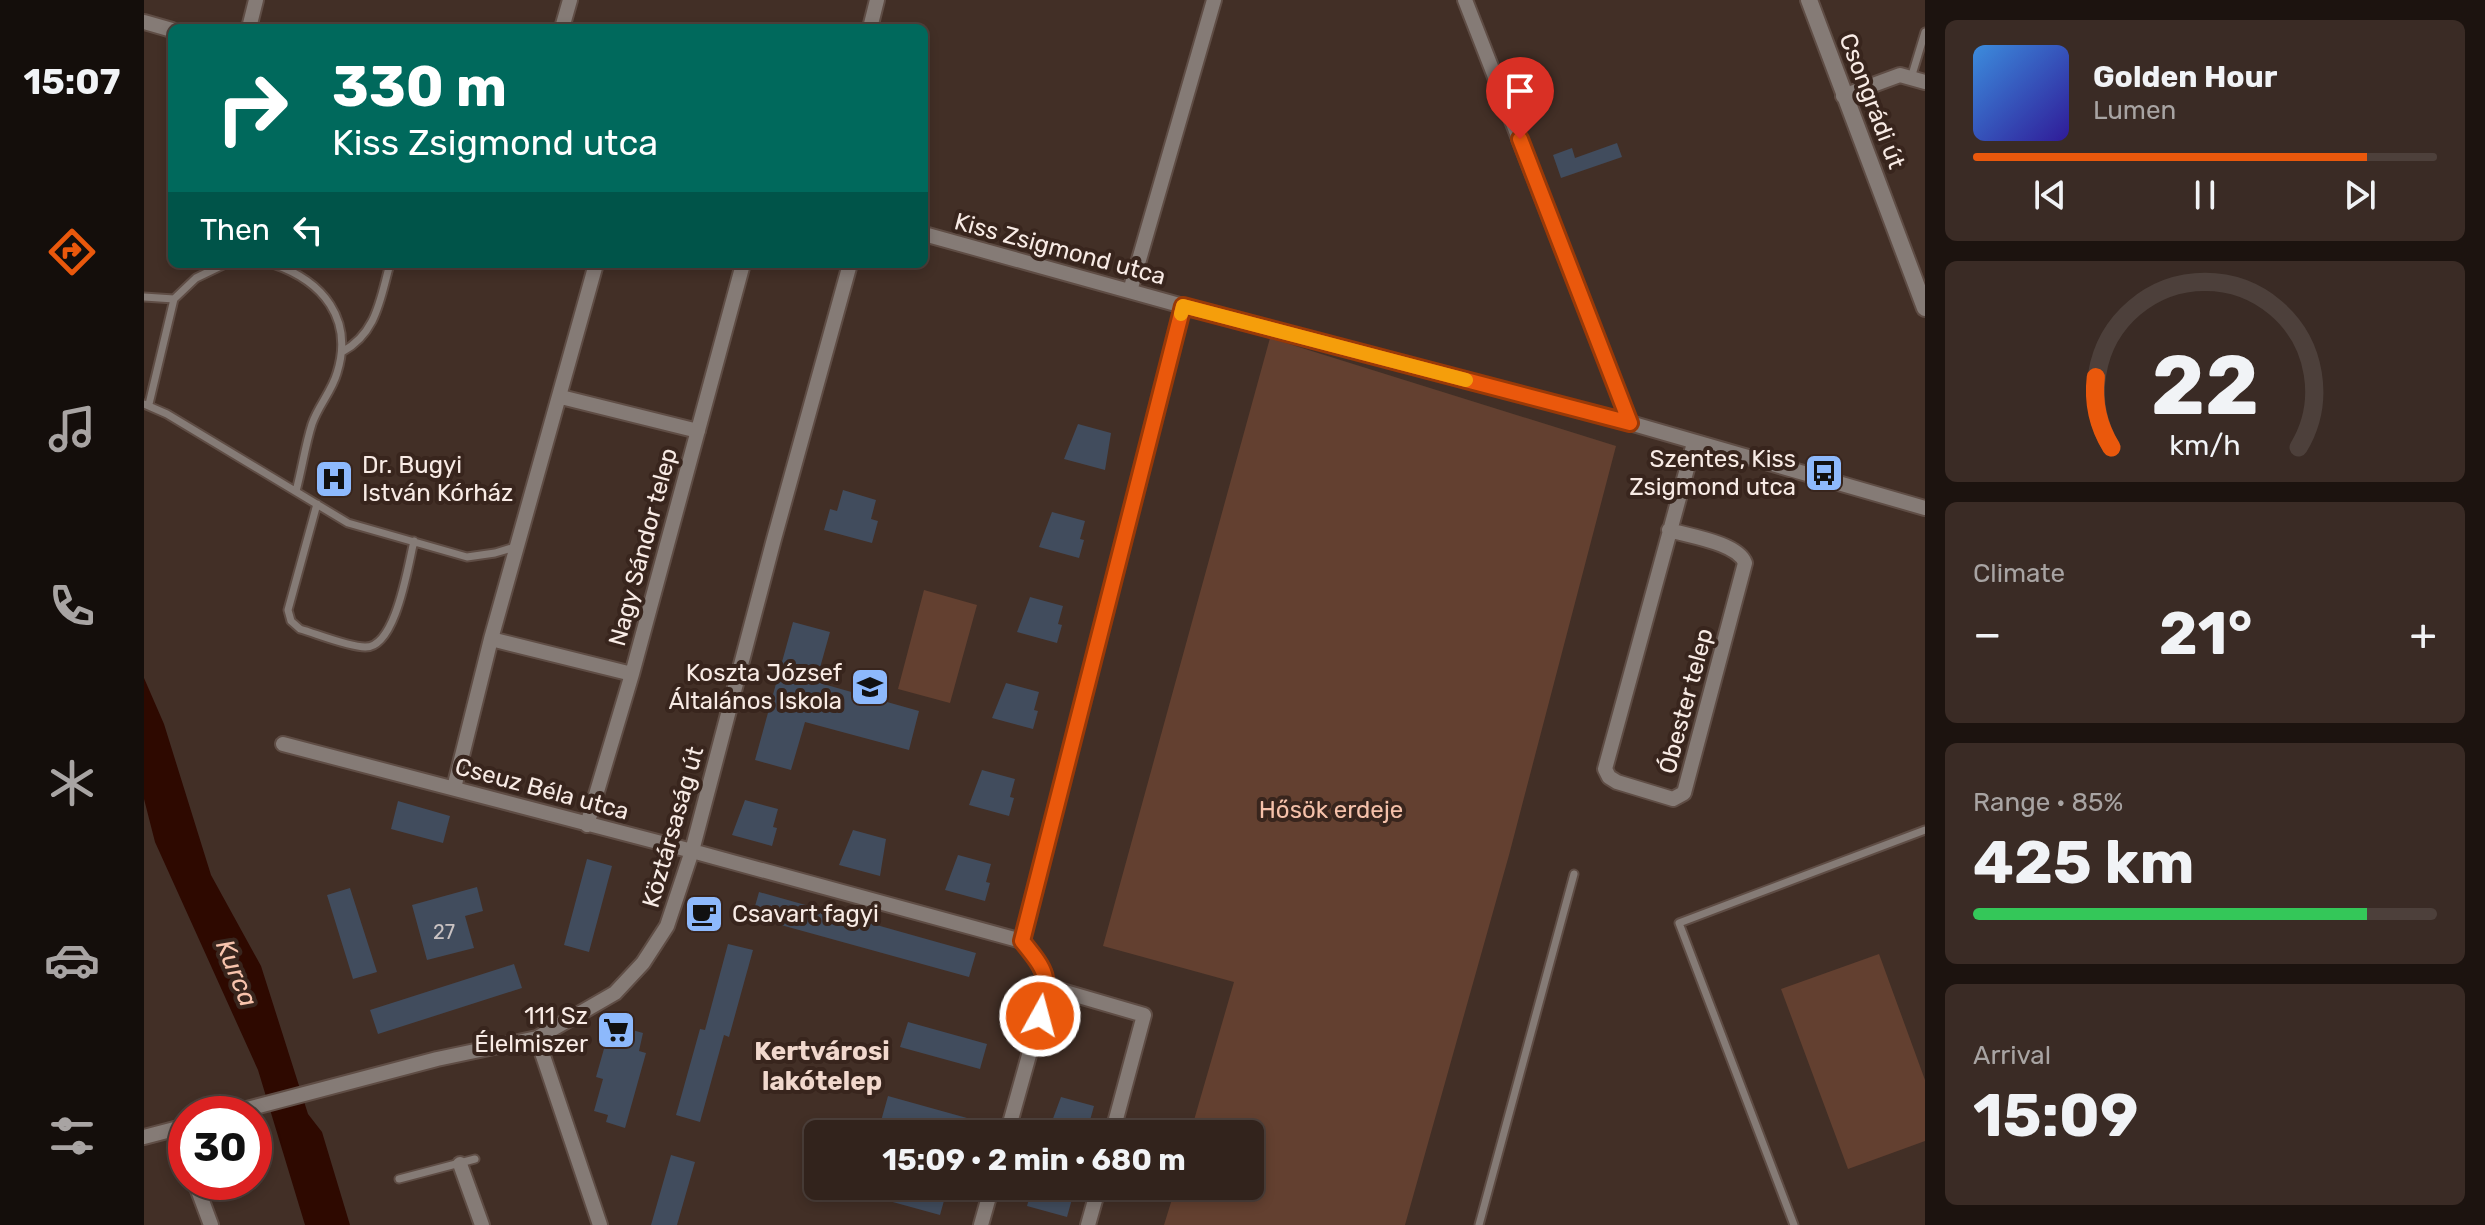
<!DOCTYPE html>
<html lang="en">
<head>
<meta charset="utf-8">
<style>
	body { margin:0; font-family:Rubik,sans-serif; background:#3a2b25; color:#f1f3f6; height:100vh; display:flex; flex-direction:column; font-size:30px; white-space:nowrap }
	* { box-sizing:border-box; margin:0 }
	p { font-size:26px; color:#a8a4a3 }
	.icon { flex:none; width:44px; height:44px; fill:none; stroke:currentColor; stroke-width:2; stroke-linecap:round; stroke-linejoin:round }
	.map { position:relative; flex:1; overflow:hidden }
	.sheet { display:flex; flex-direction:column; gap:20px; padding:20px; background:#1c130f; width:560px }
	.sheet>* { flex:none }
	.top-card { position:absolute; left:24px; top:24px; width:760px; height:244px; border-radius:12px; box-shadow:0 4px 12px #0003,0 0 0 2px #4d403b; background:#00695c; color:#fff; overflow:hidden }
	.speed { position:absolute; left:24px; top:1096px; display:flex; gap:16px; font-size:40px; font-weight:700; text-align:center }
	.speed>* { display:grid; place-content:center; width:104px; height:104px; border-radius:50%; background:#32231c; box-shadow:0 4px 12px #0003,0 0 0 2px #4d403b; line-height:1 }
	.speed .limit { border:12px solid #d22; background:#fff; color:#111 }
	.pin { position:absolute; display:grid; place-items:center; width:68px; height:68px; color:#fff; margin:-82px -34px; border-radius:50% 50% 50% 0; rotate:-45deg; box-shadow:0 0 8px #0007 }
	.pin .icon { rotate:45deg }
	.me { position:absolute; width:88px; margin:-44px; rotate:7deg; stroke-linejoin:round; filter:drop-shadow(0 0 6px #0008) }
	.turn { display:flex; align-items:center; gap:28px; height:168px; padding:0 32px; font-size:36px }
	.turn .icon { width:104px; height:104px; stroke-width:2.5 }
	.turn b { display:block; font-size:56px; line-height:68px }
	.then { display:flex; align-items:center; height:76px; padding:0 32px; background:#0003; gap:16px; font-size:30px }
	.big { font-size:60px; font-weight:700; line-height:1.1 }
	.sheet .widget { flex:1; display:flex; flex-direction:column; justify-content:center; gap:12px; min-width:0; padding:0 28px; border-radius:12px; background:#3a2b25 }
	.sheet .dial { align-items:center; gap:0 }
	.dial svg { height:208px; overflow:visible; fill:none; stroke:#4d403b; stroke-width:7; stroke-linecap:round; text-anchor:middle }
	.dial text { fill:#f1f3f6; stroke:none }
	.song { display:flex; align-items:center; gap:24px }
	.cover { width:96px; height:96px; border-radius:12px; background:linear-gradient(135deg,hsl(210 70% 55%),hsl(250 70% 35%)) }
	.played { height:8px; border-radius:4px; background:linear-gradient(90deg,#ea580c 85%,#4d403b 85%) }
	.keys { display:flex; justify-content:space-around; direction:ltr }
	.heat { display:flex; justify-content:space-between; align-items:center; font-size:44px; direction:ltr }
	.charge { height:12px; border-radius:6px; background:linear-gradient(90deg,#34c759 85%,#4d403b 0) }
	.trip { position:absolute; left:660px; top:1120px; width:460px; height:80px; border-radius:12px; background:#32231c; box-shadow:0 4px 12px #0003,0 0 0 2px #4d403b; font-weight:700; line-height:80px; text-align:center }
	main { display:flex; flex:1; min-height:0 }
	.dock { display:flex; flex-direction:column; width:144px; justify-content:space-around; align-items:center; background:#140e0b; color:#a8a4a3 }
	.dock .icon { width:56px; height:56px }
	.dock .on { color:#ea580c }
	.dock b { font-size:36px; color:#f1f3f6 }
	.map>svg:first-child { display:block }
</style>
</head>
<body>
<main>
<nav class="dock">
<b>15:07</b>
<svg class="icon on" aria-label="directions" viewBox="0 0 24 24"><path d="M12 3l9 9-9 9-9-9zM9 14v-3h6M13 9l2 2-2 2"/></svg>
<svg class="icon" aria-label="music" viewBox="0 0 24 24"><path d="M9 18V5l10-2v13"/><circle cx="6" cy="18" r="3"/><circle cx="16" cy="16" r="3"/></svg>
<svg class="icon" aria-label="phone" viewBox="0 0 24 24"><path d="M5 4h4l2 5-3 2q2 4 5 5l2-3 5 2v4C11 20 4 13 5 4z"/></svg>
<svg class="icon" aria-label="climate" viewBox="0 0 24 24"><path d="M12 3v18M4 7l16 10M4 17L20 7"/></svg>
<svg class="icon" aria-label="car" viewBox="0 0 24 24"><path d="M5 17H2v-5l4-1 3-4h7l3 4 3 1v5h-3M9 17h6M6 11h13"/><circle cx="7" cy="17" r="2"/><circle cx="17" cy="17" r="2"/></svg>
<svg class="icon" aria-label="filters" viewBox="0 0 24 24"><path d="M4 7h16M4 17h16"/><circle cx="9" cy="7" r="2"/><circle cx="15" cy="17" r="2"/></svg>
</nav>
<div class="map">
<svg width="1781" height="1225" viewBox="0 0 1781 1225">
	<rect width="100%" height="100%" fill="#422f26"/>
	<!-- green -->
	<path fill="#634030" d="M1126 338 1472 446 1365 855 1261 1225H1020L1032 1186H1106V1134H1046L1090 982 959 946Z
		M780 590 833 605 806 703 754 689Z
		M1735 954 1781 1080V1141L1704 1169 1637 989Z"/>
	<!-- water -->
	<path fill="#2e0900" d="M0 678 20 724 67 875 117 966 164 1114 178 1132 206 1225H161L114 1070 11 842 0 799Z"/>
	<!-- building -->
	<path fill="#414c5d" d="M1473 143 1478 157 1417 178 1409 155 1428 148 1431 158Z
		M934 424 967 433 961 470 920 459Z
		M699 490 732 500 727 519 734 521 728 543 680 530 686 509 693 511Z
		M908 512 941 521 936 539 940 540 935 558 895 547Z
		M886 597 919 606 914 624 918 625 913 643 873 632Z
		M649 622 686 632 672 682 775 711 765 750 661 722 647 770 611 760Z
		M862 683 895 692 890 710 894 711 889 729 848 718Z
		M838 770 871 779 866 797 870 798 865 816 825 805Z
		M601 800 634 809 629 827 633 828 628 846 588 835Z
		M254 801 306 816 299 843 247 829Z
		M709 830 742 839 736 876 695 865Z
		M814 855 847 864 842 882 846 883 841 901 801 890Z
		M443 859 468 866 445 952 420 945Z
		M333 887 339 911 321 916 330 948 283 960 268 905Z
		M206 888 233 972 209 979 183 895Z
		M615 892 832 953 825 977 608 917Z
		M584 944 609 950 585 1037 580 1035 556 1122 532 1115 556 1029 561 1030Z
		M370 964 378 988 234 1034 226 1010Z
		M764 1022 843 1044 836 1069 756 1047Z
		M467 1024 499 1033 495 1051 502 1053 481 1128 462 1122 464 1115 450 1111 459 1079 452 1077Z
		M744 1096 823 1118 818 1134H785L737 1121Z
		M917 1097 950 1106 945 1124 959 1128 958 1134 904 1132Z
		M527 1155 551 1162 533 1225H507Z
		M705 1186H789L803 1190 796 1215 705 1190Z
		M892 1186H927L924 1198 928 1199 923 1217 883 1206 888 1188 891 1189Z"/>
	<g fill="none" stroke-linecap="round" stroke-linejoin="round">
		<!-- service casing -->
		<g stroke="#5f4d45" stroke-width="11">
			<path id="service" d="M1767 78 1781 32
				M129 264C179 281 210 319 193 373 188 391 174 406 168 424 161 446 158 469 152 491
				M0 297 30 299
				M198 352C233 333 236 299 246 264
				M0 404 23 414 204 523 323 557 351 553 371 547
				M5 404 30 299 52 278 81 264
				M173 504 144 610 147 621 156 629C173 634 205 647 221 647 252 648 264 565 270 541
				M255 1179 331 1159
				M1335 1225 1430 874
				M1650 1225 1535 923 1781 830"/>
		</g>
		<!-- minor casing -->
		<g stroke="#5f4d45" stroke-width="18">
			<path id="minor" d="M1321 0 1486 423
				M0 22 28 30
				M105 28 112 0
				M418 28 426 0
				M726 28 733 0
				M1699 96 1756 75 1781 82
				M780 234 1039 306 1486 423 1781 508
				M986 291 1070 0
				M417 397 554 431
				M1525 530C1545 536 1594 543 1601 563L1540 793 1529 799 1473 782 1465 777 1461 769 1550 443
				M347 639 488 674
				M139 744 548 851 878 941
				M310 788 347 639 452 264
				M443 825 488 674 599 264
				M904 987 1000 1015 968 1134
				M393 1038 456 1225
				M84 1114 293 1059 393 1038 471 993 499 963 523 926 548 851 630 539 706 264
				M31 1129 42 1158
				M863 1134 904 987 894 962 878 941 1039 306
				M0 1137 42 1126
				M316 1164 338 1225
				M51 1182 67 1225
				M837 1225 848 1186
				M944 1225 955 1186"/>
		</g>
		<!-- tertiary casing -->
		<g stroke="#5f4d45" stroke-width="20">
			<path id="tertiary" d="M1665 0 1781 308"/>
		</g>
		<!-- service -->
		<use href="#service" stroke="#857b76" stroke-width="7"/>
		<!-- minor -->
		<use href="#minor" stroke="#857b76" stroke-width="14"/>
		<!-- tertiary -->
		<use href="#tertiary" stroke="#857b76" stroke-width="16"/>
	</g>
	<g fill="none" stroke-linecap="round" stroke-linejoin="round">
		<!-- route casing -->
		<g stroke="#983908" stroke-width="20">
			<path id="route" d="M896 1016C907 977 903 972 878 941L1039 306 1486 423 1376 139"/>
		</g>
		<!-- route -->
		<use href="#route" stroke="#ea580c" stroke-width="14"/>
		<!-- slow -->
		<path stroke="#f59e0b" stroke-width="14" d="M1037 314 1039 306 1322 380"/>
	</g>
	<!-- icons -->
	<defs>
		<g id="bus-square" transform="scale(2)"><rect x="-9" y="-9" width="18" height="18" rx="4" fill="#8db9fc" stroke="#38251d"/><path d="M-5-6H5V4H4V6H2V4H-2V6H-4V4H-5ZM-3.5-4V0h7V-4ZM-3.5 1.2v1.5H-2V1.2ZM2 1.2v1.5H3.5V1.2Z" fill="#111"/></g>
		<g id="hospital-square" transform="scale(2)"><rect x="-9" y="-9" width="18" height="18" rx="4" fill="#8db9fc" stroke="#38251d"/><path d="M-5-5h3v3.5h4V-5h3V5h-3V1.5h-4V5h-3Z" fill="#111"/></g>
		<g id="school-square" transform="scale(2)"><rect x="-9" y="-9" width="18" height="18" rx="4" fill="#8db9fc" stroke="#38251d"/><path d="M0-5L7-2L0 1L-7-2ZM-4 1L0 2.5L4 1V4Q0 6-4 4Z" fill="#111"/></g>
		<g id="cafe-square" transform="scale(2)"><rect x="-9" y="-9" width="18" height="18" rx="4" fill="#8db9fc" stroke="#38251d"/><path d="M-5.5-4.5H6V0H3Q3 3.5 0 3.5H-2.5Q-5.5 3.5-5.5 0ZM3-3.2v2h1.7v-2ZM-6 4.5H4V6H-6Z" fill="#111"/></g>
		<g id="supermarket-square" transform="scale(2)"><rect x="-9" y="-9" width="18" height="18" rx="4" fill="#8db9fc" stroke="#38251d"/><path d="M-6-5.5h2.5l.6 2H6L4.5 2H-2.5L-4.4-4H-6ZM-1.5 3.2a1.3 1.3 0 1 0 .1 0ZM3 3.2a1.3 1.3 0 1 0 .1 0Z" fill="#111"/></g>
	</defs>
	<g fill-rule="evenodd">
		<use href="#bus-square" x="1680" y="473"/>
		<use href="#hospital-square" x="190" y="479"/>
		<use href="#school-square" x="726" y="687"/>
		<use href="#cafe-square" x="560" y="914"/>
		<use href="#supermarket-square" x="472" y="1030"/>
	</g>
	<g text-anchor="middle" stroke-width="8" stroke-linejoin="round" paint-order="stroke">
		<!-- number labels -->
		<g font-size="20" fill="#cac3c3">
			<text x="300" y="939">27</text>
		</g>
		<!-- street labels -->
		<g font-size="24" fill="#f8ebe5" stroke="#38251d">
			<text transform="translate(1728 101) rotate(69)" y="8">Csongrádi út</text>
			<text transform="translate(916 249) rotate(15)" y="8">Kiss Zsigmond utca</text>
			<text transform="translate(499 547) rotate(-75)" y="8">Nagy Sándor telep</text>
			<text transform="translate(1542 701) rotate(-75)" y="8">Óbester telep</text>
			<text transform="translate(398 789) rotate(15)" y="8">Cseuz Béla utca</text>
			<text transform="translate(529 827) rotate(-74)" y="8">Köztársaság út</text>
		</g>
		<!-- poi labels -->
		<g font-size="24" fill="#f8ebe5" stroke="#38251d" text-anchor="end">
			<text x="1652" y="467">Szentes, Kiss<tspan x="1652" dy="28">Zsigmond utca</tspan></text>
			<text x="218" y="473" text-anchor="start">Dr. Bugyi<tspan x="218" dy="28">István Kórház</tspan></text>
			<text x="698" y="681">Koszta József<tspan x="698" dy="28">Általános Iskola</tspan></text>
			<text x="588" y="922" text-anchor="start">Csavart fagyi</text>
			<text x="444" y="1024">111 Sz<tspan x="444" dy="28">Élelmiszer</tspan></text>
		</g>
		<!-- park labels -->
		<g font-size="24" fill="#f5c1aa" stroke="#38251d">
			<text x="1187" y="818">Hősök erdeje</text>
		</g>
		<!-- water labels -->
		<g font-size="26" font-style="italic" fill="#f8c4ad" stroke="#38251d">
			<text transform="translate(93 973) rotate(68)" y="9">Kurca</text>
		</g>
		<!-- neighbourhood labels -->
		<g font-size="26" font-weight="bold" fill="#f1d8cd" stroke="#38251d">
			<text x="678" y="1060">Kertvárosi<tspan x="678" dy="30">lakótelep</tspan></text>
		</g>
	</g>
</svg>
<div class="speed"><div class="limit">30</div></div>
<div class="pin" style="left:1376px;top:139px;background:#d93025"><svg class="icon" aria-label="arrive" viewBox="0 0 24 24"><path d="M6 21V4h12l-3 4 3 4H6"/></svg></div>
<svg class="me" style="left:896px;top:1016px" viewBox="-20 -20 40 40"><circle r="17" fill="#ea580c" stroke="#fff" stroke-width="3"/><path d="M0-11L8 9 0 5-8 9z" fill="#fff"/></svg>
<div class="trip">15:09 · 2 min · 680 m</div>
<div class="top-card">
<div class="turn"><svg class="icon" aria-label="right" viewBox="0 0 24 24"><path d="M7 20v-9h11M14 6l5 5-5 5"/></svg><div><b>330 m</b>Kiss Zsigmond utca</div></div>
<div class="then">Then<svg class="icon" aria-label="left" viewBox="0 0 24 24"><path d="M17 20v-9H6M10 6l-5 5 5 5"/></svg></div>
</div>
</div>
<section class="sheet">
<div class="widget">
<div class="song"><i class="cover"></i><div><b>Golden Hour</b><p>Lumen</p></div></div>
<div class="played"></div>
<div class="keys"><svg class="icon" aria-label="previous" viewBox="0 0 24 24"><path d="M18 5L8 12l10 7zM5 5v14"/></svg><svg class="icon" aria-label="pause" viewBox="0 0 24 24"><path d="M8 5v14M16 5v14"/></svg><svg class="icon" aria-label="next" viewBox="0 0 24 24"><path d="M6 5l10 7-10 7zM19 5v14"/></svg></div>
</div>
<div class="widget dial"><svg viewBox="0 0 100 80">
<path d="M14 69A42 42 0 1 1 86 69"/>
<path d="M14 69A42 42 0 0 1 8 42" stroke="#ea580c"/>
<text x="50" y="56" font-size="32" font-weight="700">22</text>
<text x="50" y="72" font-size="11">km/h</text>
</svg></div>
<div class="widget"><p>Climate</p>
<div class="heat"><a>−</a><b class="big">21°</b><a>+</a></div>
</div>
<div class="widget"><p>Range · 85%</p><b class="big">425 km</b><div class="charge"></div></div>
<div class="widget"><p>Arrival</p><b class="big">15:09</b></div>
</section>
</main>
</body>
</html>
